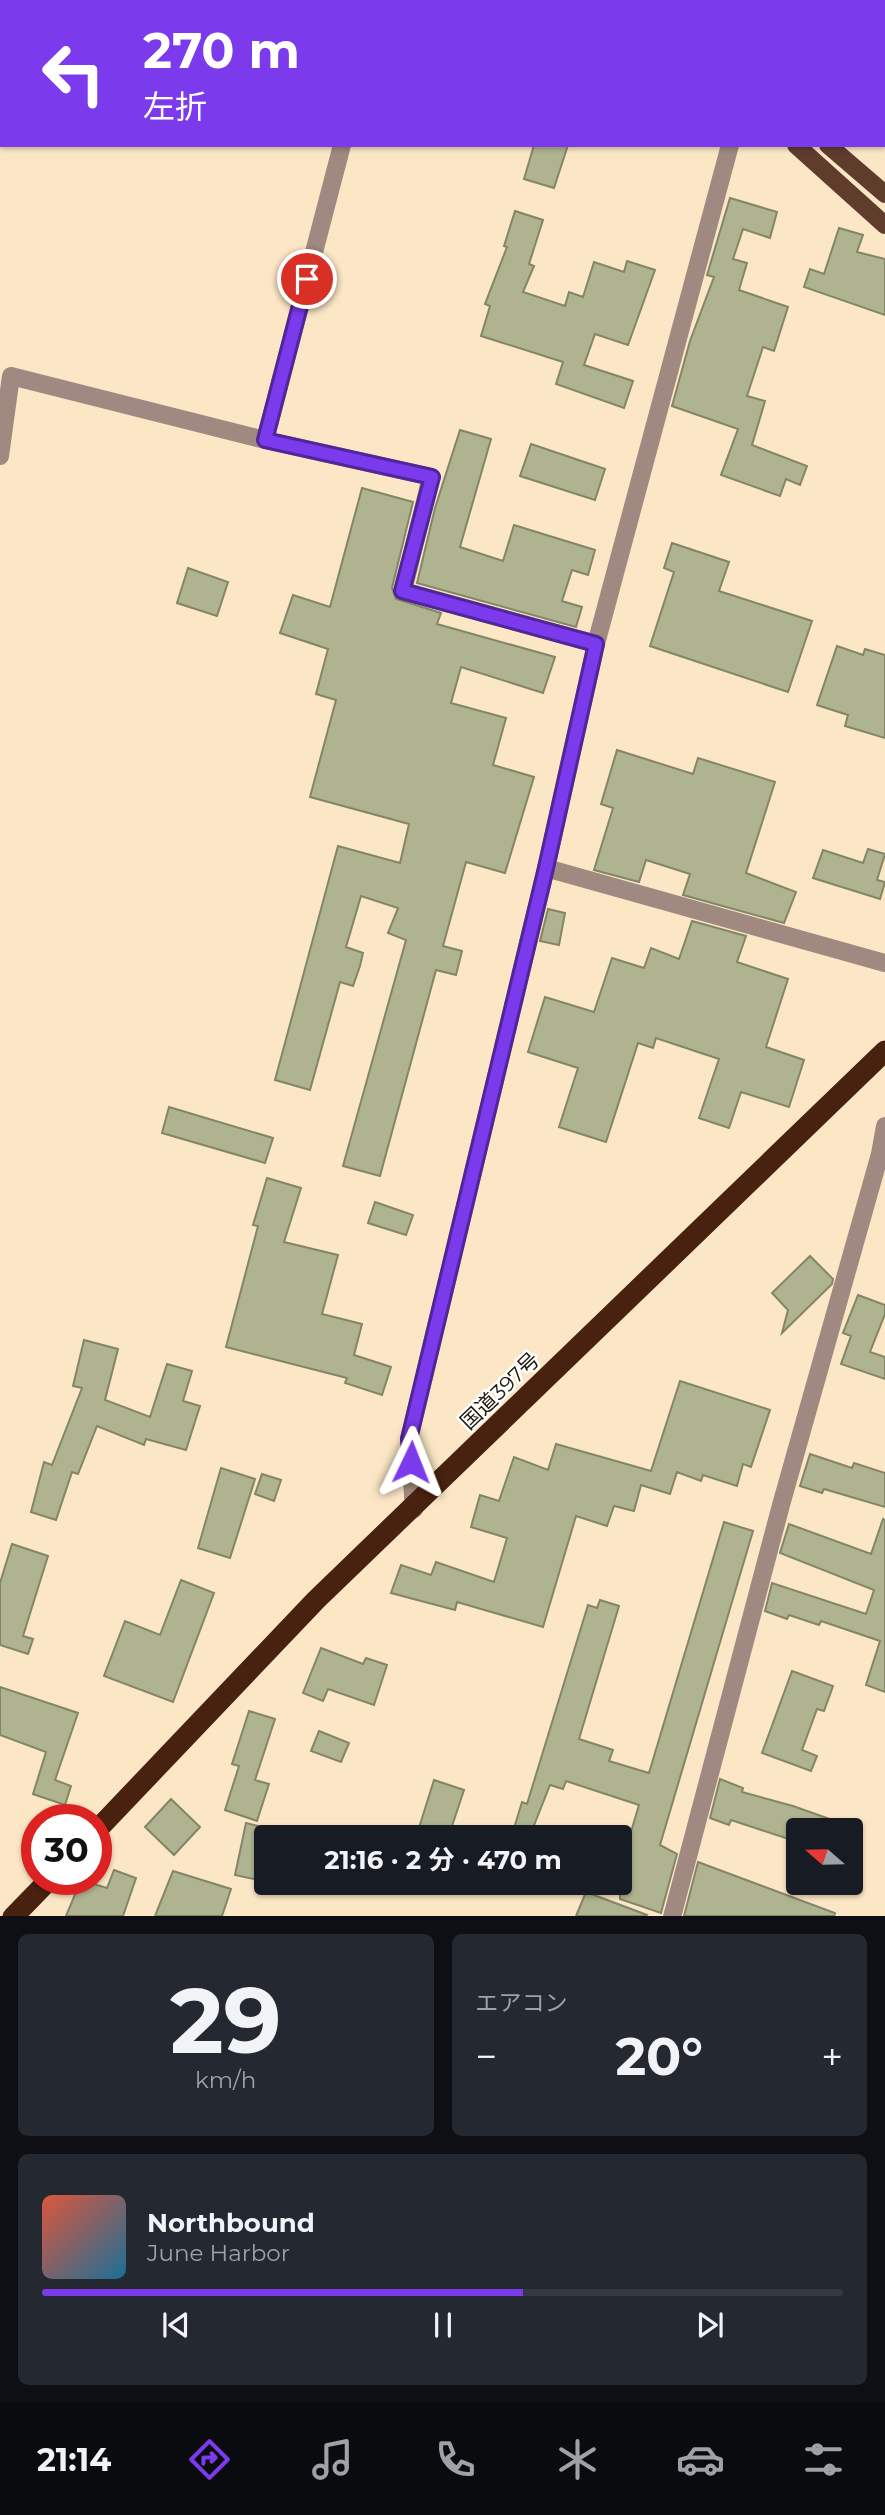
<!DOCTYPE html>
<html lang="ja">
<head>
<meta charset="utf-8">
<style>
	body { margin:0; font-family:Montserrat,"Noto Sans JP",sans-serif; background:#242831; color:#f1f3f6; height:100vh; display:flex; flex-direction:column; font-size:26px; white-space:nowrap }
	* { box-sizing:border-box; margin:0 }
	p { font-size:23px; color:#9ea1a6 }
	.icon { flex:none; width:38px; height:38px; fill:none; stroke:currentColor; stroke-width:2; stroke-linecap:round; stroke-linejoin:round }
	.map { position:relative; height:1916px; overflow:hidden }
	.drawer { display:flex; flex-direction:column; gap:18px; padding:18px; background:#0d0f14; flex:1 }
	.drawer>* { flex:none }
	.guide { position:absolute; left:0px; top:0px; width:886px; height:147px; box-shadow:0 2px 5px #0004; background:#7c3aed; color:#fff; overflow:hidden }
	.needle { width:46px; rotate:290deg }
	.fabs { position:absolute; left:786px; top:1818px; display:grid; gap:14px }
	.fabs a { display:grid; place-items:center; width:77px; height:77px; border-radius:7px; background:#171b24; box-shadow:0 2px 5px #0004; font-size:35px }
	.speed { position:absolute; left:21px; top:1804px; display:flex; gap:14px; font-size:35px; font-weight:700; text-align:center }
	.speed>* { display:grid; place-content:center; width:91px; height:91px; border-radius:50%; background:#171b24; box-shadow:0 2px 5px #0004; line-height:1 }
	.speed .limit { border:10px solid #d22; background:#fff; color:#111 }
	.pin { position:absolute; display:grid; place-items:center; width:60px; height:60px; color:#fff; margin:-30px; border:4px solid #fff; border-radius:50%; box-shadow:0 2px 7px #0007 }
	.me { position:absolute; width:77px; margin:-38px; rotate:2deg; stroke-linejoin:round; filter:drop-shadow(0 0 5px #0008) }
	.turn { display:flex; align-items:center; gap:24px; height:147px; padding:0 28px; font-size:32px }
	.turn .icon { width:91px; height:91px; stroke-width:2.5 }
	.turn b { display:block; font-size:49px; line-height:60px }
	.big { font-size:52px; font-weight:700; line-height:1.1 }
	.drawer .tile { flex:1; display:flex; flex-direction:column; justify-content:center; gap:10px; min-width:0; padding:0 24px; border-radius:10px; background:#242831 }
	.drawer .dial { align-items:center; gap:0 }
	.dial b { font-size:91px; line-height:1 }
	.song { display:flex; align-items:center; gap:21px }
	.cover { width:84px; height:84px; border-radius:10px; background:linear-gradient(135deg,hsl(10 70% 55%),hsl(200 70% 35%)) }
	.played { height:7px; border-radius:4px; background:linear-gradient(90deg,#7c3aed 60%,#363941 60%) }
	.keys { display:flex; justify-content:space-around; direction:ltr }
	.heat { display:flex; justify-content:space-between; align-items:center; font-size:38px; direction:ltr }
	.drawer .tiles { flex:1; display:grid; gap:18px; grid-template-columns:1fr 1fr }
	.tile:last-child { grid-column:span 2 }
	.trip { position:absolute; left:254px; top:1825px; width:378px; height:70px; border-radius:7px; background:#171b24; box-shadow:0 2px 5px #0004; font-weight:700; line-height:70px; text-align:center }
	.tab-bar { display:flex; height:112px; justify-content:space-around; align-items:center; background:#090b0e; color:#9ea1a6 }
	.tab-bar .icon { width:49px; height:49px }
	.tab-bar .active { color:#7c3aed }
	.tab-bar b { font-size:32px; color:#f1f3f6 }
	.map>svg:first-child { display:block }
</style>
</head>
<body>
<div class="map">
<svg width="885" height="1917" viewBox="0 0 885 1917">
	<rect width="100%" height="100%" fill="#fbe6c5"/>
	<!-- building -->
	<path fill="#afb38f" stroke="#838665" stroke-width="2" d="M534 145H568L554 188 524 179Z
		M730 198 777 212 770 238 743 229 733 259 747 263 739 290 788 307 774 351 763 347 747 396 765 401 752 445 807 466 800 485 786 479 780 496 721 475 738 429 672 406 690 341 714 277 707 275Z
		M515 211 543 220 529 264 534 266 523 292 565 306 569 292 583 297 594 262 624 272 627 261 655 270 628 345 595 334 584 365 633 381 624 408 556 384 563 362 481 336 490 306 485 304 507 247 504 246Z
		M839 228 863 235 857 252 885 259V315L804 287 810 269 824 274Z
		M460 430 491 439 460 547 503 561 514 525 595 550 588 575 572 570 562 601 582 607 576 627 417 583 435 508Z
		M531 444 605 469 595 500 520 476Z
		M362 488 413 502 392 588 396 599 441 613 437 624 555 657 543 693 461 667 451 703 506 718 493 765 534 777 505 873 466 862 443 946 462 951 456 975 436 970 380 1176 343 1166 406 940 388 933 398 908 361 896 346 947 363 953 360 966 353 986 340 982 310 1090 275 1080 338 846 400 863 409 824 310 797 336 700 316 694 328 649 280 633 293 595 330 607Z
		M672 543 729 562 719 591 812 621 788 692 650 646 674 572 664 568Z
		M188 568 228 582 217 616 177 603Z
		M837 646 863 655 865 649 885 655V738L845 726 848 715 817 705Z
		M617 750 693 774 698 758 775 782 746 873 796 892 784 923 683 895 690 874 646 860 639 882 594 870 613 808 601 804Z
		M868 849 885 854 877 880 885 882 880 899 813 878 823 850 863 863Z
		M548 909 565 913 559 945 540 941Z
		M692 921 746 936 737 962 788 979 766 1047 804 1060 789 1107 741 1092 729 1128 699 1118 719 1059 656 1038 653 1048 638 1043 606 1142 559 1127 578 1068 528 1052 545 997 594 1012 612 958 644 968 651 948 679 959Z
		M169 1107 273 1138 265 1163 162 1133Z
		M267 1178 301 1188 284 1242 338 1255 322 1314 362 1324 354 1355 391 1367 382 1395 345 1383 347 1378 226 1347 258 1226 253 1225Z
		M375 1202 413 1215 406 1235 368 1223Z
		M810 1256 833 1279 832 1284 782 1333 788 1310 772 1293Z
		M858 1295 885 1305V1314L870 1352 885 1357V1379L841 1364 851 1336 843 1333Z
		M84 1340 118 1349 105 1400 150 1417 167 1364 192 1371 183 1401 200 1406 186 1450 146 1439 144 1445 97 1426 78 1474 72 1472 56 1520 31 1512 44 1462 52 1465 82 1388 73 1386Z
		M680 1381 770 1410 751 1467 743 1464 737 1486 703 1475 701 1481 677 1472 670 1494 641 1485 634 1511 614 1506 607 1526 576 1516 543 1627 457 1602 455 1610 391 1593 401 1565 431 1575 436 1562 494 1582 507 1538 471 1527 480 1495 499 1501 514 1457 548 1470 556 1444 651 1471Z
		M810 1454 852 1468 854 1463 885 1473V1507L824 1489 822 1493 800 1486Z
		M221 1468 255 1479 230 1558 198 1548Z
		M262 1474 281 1480 274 1501 255 1494Z
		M883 1519 885 1520V1692L866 1685 880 1641 821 1621 819 1625 789 1615 787 1619 765 1611 772 1583 866 1614 874 1590 780 1553 789 1524 871 1554Z
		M724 1522 753 1531 660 1845 677 1854 661 1913 620 1899V1832L630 1835 639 1805 566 1781 563 1789 550 1785 529 1838H511L522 1802 527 1804 588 1605 597 1608 600 1600 619 1606 579 1739 613 1750 609 1761 649 1773Z
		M12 1544 48 1556 23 1636 33 1639 28 1654 0 1645V1583Z
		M181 1580 214 1593 173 1702 104 1676 125 1621 160 1635Z
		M321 1648 363 1664 366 1658 387 1665 374 1705 328 1689 323 1701 303 1693Z
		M792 1671 833 1686 824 1711 817 1709 802 1750 817 1756 811 1771 762 1753Z
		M0 1687 78 1713 55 1780 71 1786 65 1805 33 1794 46 1752 0 1735Z
		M249 1711 275 1719 255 1780 269 1784 257 1821 225 1810 239 1766 232 1764Z
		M319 1731 349 1743 341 1762 311 1751Z
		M720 1779 743 1788 742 1792 793 1806 855 1828V1830H798V1842L731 1820 729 1825 710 1818Z
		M434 1780 464 1790 448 1838 418 1831Z
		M171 1799 200 1827 174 1855 145 1827Z
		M246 1823 266 1828 263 1881 235 1875Z
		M698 1862 835 1913 834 1916H684Z
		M114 1870 136 1878 123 1916H66L81 1880 107 1888Z
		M173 1871 231 1889 222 1916H155Z
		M586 1892 647 1915 646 1916H576Z"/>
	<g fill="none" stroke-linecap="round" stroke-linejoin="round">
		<!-- minor -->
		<path stroke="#9f8980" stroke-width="18" d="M381 2V0
			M766 2 767 0
			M884 94H885
			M265 440 342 145
			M0 456 11 376 265 440 431 477 403 591 596 644
			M546 868 885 963
			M414 1509 409 1439 546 868 596 644 730 145
			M672 1917 781 1505 880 1154 885 1126"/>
		<!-- major -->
		<path stroke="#603c2d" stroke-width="18" d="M635 0 637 2
			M665 0 667 2
			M796 145 885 225
			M828 145 885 194"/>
		<!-- highway -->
		<path stroke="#49210f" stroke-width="21" d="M96 1831 316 1600 885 1051
			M13 1917 49 1880"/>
	</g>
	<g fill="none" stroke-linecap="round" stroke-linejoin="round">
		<!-- route casing -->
		<g stroke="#51269a" stroke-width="18">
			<path id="route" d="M307 279 265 440 432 477 402 591 596 644 546 868 409 1439 411 1462"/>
		</g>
		<!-- route -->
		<use href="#route" stroke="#7c3aed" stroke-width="12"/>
	</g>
	<g text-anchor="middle" stroke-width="5" stroke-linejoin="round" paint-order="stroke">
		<!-- street labels -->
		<g font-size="21" fill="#1f180c" stroke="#fff">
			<text transform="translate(500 1391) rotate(-44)" y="7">国道397号</text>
		</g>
	</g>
</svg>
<div class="fabs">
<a><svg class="needle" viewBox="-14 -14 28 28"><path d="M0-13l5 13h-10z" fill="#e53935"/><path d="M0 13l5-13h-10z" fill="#9ea1a6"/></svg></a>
</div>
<div class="speed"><div class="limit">30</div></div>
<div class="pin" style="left:307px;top:279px;background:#d93025"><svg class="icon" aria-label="arrive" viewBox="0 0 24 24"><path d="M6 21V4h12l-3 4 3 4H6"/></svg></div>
<svg class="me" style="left:411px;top:1462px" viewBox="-20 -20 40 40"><path d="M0-17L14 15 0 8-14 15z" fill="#7c3aed" stroke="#fff" stroke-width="4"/></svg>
<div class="trip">21:16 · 2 分 · 470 m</div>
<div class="guide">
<div class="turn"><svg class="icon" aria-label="left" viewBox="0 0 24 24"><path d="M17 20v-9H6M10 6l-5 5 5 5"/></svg><div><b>270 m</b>左折</div></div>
</div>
</div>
<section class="drawer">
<div class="tiles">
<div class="tile dial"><b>29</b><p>km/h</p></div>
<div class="tile"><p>エアコン</p>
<div class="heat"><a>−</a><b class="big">20°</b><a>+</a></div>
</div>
<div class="tile">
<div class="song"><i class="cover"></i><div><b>Northbound</b><p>June Harbor</p></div></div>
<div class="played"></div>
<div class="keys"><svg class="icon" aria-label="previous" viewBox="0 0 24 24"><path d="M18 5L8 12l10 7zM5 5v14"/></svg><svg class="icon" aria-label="pause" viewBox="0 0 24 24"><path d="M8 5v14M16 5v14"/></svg><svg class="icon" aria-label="next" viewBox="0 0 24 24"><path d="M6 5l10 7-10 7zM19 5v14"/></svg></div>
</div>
</div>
</section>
<nav class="tab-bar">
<b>21:14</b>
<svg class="icon active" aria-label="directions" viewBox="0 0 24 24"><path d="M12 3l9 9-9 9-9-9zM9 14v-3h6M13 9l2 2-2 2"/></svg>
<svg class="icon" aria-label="music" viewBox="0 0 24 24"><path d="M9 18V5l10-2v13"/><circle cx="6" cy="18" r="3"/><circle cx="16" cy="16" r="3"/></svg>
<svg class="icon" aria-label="phone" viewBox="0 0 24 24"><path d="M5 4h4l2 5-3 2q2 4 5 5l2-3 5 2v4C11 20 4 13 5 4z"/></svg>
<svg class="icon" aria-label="climate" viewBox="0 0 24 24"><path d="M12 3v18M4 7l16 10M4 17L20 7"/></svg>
<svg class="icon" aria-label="car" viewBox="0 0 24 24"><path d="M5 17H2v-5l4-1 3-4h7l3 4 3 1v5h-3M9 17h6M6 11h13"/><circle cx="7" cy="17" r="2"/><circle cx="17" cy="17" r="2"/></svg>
<svg class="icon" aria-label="filters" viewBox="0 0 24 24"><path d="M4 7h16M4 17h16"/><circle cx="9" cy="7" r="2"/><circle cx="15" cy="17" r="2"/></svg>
</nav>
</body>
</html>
